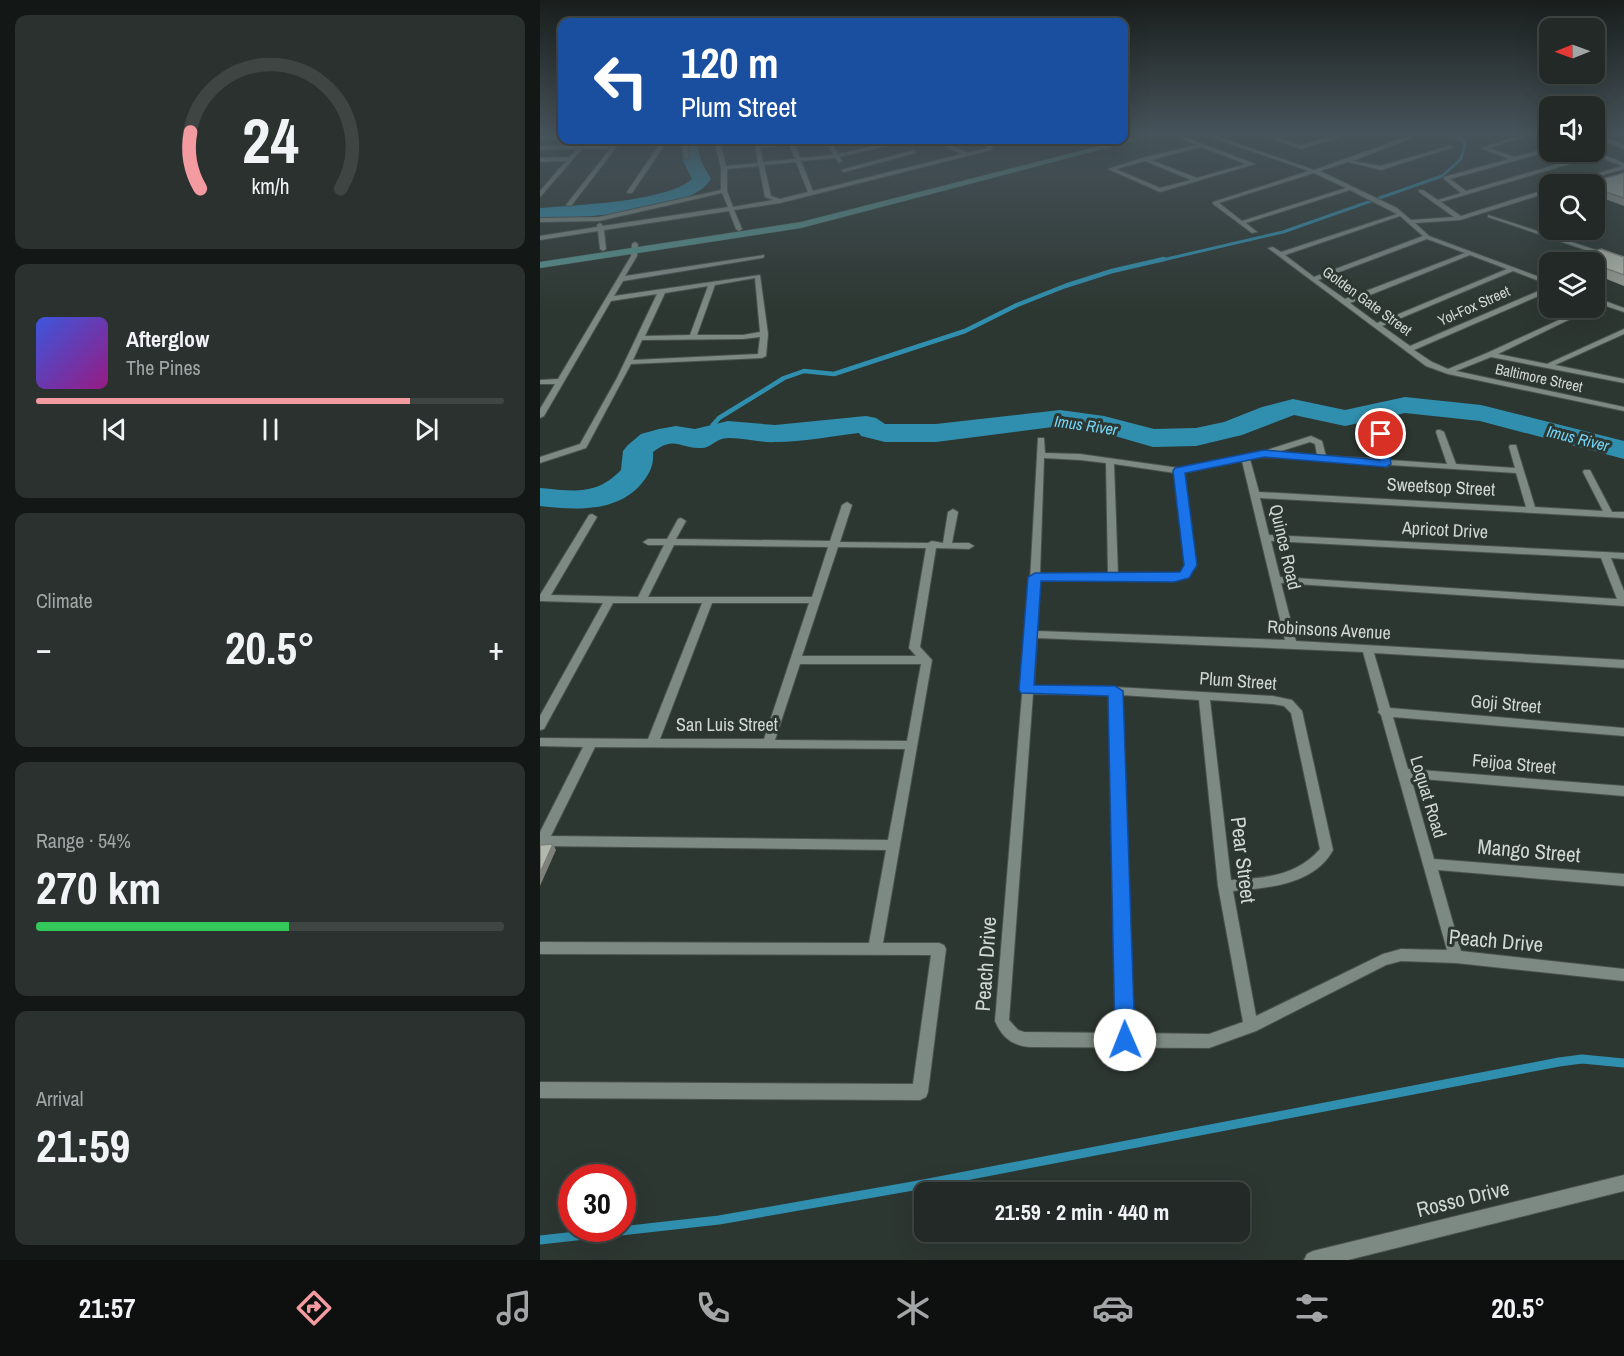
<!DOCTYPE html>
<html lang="en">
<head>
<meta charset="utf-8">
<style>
	body { margin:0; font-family:"Archivo Narrow",sans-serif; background:#2a312e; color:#f1f3f6; height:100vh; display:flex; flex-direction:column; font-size:22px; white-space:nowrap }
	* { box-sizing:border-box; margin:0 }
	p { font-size:20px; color:#a2a6a7 }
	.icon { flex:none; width:33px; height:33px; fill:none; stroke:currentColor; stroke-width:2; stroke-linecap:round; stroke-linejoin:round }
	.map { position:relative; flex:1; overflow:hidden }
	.sheet { display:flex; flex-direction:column; gap:15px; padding:15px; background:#131715; width:540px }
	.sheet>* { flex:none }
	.guide { position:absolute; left:18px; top:18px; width:570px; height:126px; border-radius:12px; box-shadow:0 6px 24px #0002,0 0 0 2px #3f4543; background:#1a4fa0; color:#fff; overflow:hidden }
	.needle { width:39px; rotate:269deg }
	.tools { position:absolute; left:999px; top:18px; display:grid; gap:12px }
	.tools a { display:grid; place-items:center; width:66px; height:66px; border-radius:12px; background:#222926; box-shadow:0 6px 24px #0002,0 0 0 2px #3f4543; font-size:30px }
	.speed { position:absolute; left:18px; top:1164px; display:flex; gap:12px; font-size:30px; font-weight:700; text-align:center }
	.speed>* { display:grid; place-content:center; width:78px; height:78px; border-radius:50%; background:#222926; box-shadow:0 6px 24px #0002,0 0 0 2px #3f4543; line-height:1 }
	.speed .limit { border:9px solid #d22; background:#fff; color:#111 }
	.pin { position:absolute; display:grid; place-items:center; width:51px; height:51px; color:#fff; margin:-26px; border:3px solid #fff; border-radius:50%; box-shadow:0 2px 6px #0007 }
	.me { position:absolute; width:66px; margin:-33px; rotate:359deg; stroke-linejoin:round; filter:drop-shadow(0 0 4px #0008) }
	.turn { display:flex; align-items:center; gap:21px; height:126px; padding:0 24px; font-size:27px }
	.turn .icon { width:78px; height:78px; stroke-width:2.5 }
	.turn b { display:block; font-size:42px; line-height:51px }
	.big { font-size:45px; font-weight:800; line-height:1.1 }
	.sheet .card { flex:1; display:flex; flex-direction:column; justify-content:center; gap:9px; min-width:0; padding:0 21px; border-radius:12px; background:#2a312e }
	.sheet .dial { align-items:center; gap:0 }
	.dial svg { height:156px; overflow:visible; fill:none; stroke:#3f4543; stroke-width:7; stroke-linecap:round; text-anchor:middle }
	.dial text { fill:#f1f3f6; stroke:none }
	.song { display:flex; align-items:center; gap:18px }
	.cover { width:72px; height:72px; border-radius:9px; background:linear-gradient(135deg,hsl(230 70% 55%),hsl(310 70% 35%)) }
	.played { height:6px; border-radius:3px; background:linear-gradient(90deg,#f49aa1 80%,#3f4543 80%) }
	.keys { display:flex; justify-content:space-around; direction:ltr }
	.heat { display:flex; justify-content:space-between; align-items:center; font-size:33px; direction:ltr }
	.charge { height:9px; border-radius:4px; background:linear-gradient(90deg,#34c759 54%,#3f4543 0) }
	.trip { position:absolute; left:374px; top:1182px; width:336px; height:60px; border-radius:12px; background:#222926; box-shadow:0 6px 24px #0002,0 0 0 2px #3f4543; font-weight:800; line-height:60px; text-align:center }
	.dock { display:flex; height:96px; justify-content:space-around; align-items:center; background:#0e100f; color:#a2a6a7 }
	.dock .icon { width:42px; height:42px }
	.dock .on { color:#f49aa1 }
	.dock b { font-size:27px; color:#f1f3f6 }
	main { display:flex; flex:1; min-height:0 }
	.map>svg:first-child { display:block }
</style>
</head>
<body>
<main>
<section class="sheet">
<div class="card dial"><svg viewBox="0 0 100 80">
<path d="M14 69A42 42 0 1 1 86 69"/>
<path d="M14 69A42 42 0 0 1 9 40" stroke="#f49aa1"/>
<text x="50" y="56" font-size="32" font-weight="700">24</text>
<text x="50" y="72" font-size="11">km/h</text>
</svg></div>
<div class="card">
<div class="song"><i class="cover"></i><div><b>Afterglow</b><p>The Pines</p></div></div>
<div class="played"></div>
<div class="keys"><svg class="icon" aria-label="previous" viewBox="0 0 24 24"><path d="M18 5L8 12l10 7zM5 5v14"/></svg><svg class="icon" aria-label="pause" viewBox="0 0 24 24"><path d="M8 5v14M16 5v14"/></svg><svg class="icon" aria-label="next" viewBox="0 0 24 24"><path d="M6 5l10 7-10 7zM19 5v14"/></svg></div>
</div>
<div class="card"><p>Climate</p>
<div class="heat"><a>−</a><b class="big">20.5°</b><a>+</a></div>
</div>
<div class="card"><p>Range · 54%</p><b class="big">270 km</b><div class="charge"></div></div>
<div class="card"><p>Arrival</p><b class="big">21:59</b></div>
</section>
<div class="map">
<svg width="1084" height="1260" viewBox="0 0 1084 1260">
	<rect width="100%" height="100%" fill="#2d3732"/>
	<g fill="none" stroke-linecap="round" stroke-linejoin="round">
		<!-- stream-far3 -->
		<path stroke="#308fae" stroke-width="3" d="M618 261 743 232 902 176 921 159 925 143 910 132"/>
		<!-- stream-far2 -->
		<path stroke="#308fae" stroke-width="4.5" d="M173 425 179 418 244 378 264 371 294 374 425 331 477 305 525 286 572 271 624 259"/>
		<!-- stream-far1 -->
		<path stroke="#308fae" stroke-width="5" d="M167 433 175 423"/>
		<!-- stream -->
		<path stroke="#308fae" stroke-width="9" d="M0 1240 179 1220 373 1186 1019 1062 1042 1059 1084 1063"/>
		<!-- river -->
		<path fill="#308fae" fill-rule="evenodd" d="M140 140H156L161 161 171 179C152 213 38 217 0 220V208C36 205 126 202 152 179L143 161Z
			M865 397 941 405 1084 441V459L940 421 865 413 805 426 754 415 702 435 656 446 613 447 561 432 520 426 396 442H345L321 436 319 433C291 436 263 442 236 442 221 443 205 438 190 438 176 437 172 448 161 448 140 449 135 435 113 452 114 465 110 473 102 483 77 513 36 510 0 506V488C33 491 56 496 81 470L83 451 88 445 101 434 119 429 136 426 155 429 188 421 235 425 326 416 336 418 345 424H396L520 410 564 416 614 429 656 428 684 422 722 407 753 399 805 410Z"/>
		<!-- minor casing -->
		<g stroke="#4a524e" stroke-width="2">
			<path id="minor" d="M625 132H632L715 164 620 192 568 169 602 158 656 145ZM661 147 706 164 657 178 611 160ZM605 161 651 180 620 188 576 169Z
				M656 132H664L774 170 880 132H887L813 161 841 166 909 146 914 147 841 170 808 162 780 171 857 208 871 220 914 217 879 192V190H883L898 200 921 193 904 179V177L969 159 941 148 991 132H999L949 148 974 157 1010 148V151L910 179 926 191 1052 154 1050 152 1054 151 1084 163V169L1032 184H1026V183L1082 166 1057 156 901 202 921 216 1010 188V192L920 220 875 223 889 236 1010 281V285L973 271 842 326 870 346 1010 286V291L874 350 892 362 908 369 947 353 1045 308H1052L1051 309 958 354 1007 364 1084 329V334L1015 365 1084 379V383L951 357 916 371 1084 407V411L908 374 886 366 728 248 733 247 741 252 857 214 810 190 706 223 717 232 712 233 673 204V202L769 171ZM774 173 806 188 702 221 679 203ZM860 216 883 236 774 277 745 255ZM887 239 925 253 805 299 778 280ZM930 255 967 269 837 323 810 303Z
				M712 132C719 132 725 136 732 136 739 136 745 132 752 132L737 138 761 145 807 132H816L761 149Z
				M1005 132H1010V134Z
				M1054 134 1084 145V149L1054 137Z
				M0 136H22V138L0 140Z
				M77 140H82L31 206 26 205 70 149H42L0 197V191L26 161 0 162V158L29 157 37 149 0 150V146L72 145Z
				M122 140H128L92 193H88L87 192Z
				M142 140H148L149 159 144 158Z
				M174 140H180L186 166 218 163 214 140H218L220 145 251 140H273L271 142 254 144 260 158 293 155 286 140H290L298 154 356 141 359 143 299 157 302 161 299 163 295 158 261 161 273 191 422 154 392 140H397L428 153 447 148 448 145 445 140H449L454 145 451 150 240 203 194 210 202 229 199 231 196 229 189 211 64 230 66 249 63 251 60 249 58 231 0 240V236L57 227V225L60 223 63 226 188 207 182 193 59 221 0 222V218L59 217 181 190V168ZM249 144 255 159 223 162 220 148ZM256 162 268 192 240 199 231 196 224 165ZM219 166 225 197 233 200 193 207 187 191V169Z
				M544 140H550L571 148 566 149Z
				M374 150 376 153 304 172 301 170Z
				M948 215 1084 259V263L948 217Z
				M95 242 98 244 97 256 85 276 224 255V257L222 258 83 281 74 296 220 275 228 334 226 356 222 358 91 364 46 448 0 463V457L40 444 77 378 117 294 71 301 4 416 0 418V409L15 384H0V380L18 379 91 256 92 244ZM215 278 220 332 203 335H157L175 285ZM168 286 150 335 105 336 125 293ZM220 337 218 354 93 360 102 340 203 339Z
				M1054 297 1084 308V312L1054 302Z
				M897 430H900L904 432 916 464 975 468 969 447 970 445H976L995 507 1063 511 1043 472 1044 470H1050L1072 512H1084V518L720 498 729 535 1084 553V559L1071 558 1084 591V606L741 583 756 641 1084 660V668L834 653 850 708 1084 728V736L853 717 868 769 1084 786V796L871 778 894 859 1084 874V886L898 870 921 951 1084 969V981L916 963 861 961 846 965 716 1031 669 1048 489 1047C471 1045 462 1037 455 1021L487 634 498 438H504L505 453 540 454 639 468 724 451 771 436 782 441 786 456 841 459 837 434 841 432 845 434 850 460 907 464 896 432ZM770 442 775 444 777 455 738 452ZM724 457 842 464 846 467 850 465 976 473 986 507 719 492 710 459ZM504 458 540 460 566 463 568 574H500ZM702 461 745 640 497 631 499 580 634 581 648 577 656 565 644 473ZM574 464 635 473 646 565 641 573 634 575H578ZM731 541 1061 558 1077 599 740 577ZM497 638 823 652 839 710 838 712 841 715 907 950 861 949 843 954 716 1016 693 891C728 888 774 885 793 850L762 711 752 700 733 696 575 687 494 686ZM493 694 569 695 577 1033 484 1032 478 1030 469 1020ZM581 695 659 700 678 886 703 1022 669 1034 592 1033ZM670 700 733 704 744 706 751 713 780 849C757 876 725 878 691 880Z
				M307 502 312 505 300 542 388 543 392 541 403 543 408 512 413 509 418 512 412 543H429L434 546 429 549 396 548 380 647 392 660 343 943H399L404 945 406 949 388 1092 386 1097 380 1100 0 1098V1082L373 1084 391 955 0 954V942L329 943 346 850 0 846V832L43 747 0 746V738L108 739 162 603H73L4 729 0 730V716L63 603 0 601V595L49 515 52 514 57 517 11 595 98 597 124 545H108L103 542 108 539H127L138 519 141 518 146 521 136 539 290 541 302 505ZM134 545 288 547 272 597H108ZM298 547 386 548 369 648 376 656H262ZM172 603H269L224 739H120ZM260 664H381L367 741 235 740ZM55 747 365 749 348 840 11 836Z
				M1084 1175V1191L808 1260H764L767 1254 773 1251Z"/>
		</g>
		<!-- major casing -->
		<g stroke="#4a524e" stroke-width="1">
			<path id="major" d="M615 132H628L261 228 0 268V262L261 222Z"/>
		</g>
		<!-- minor -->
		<use href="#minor" fill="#7d8983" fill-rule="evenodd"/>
		<!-- major -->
		<use href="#major" fill="#57918e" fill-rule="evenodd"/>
	</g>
	<!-- wall -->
	<path fill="#999e96" d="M1084 173V206L1054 195V184H1043Z
		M1039 257H1084V286L1054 274V262H1038Z"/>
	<!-- shaded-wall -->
	<path fill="#7d817a" d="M13 844 16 850 0 886V873Z"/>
	<!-- building -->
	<path fill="#b2b8ae" stroke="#7d817a" stroke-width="1.5" d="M1084 173V198L1054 188V184H1043Z
		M1061 249 1084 257V275L1054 264V262H1052L1039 257Z
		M13 844 0 873V845Z"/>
	<!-- sky -->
	<linearGradient id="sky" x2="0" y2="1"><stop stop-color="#191e1c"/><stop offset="0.43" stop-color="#46535a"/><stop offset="1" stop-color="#46535a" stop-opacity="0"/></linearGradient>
	<rect width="1084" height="309" fill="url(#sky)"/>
	<!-- route -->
	<path fill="#1a73e8" stroke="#114b97" stroke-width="1.5" d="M841 430 846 434 851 464 846 467 724 457 645 473 657 565 649 578 634 582 501 581 494 685 575 686 583 691 595 1040 592 1046 585 1049 578 1046 575 1040 568 696 481 693 479 690 488 577 495 573 640 572 644 565 633 471 635 468 724 450 840 460 836 434Z"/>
	<g text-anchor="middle" stroke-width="6" stroke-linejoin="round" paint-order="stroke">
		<!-- far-street labels -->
		<g font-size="15" fill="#d1d7d4" stroke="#2d3732">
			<text transform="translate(827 301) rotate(36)" y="5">Golden Gate Street</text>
			<text transform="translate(934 306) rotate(-24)" y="5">Yol-Fox Street</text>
			<text transform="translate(999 378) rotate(12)" y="5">Baltimore Street</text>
		</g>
		<!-- far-water labels -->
		<g font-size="16" font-style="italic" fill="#75d4f7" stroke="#2d3732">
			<text transform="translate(546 425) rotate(8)" y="6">Imus River</text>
			<text transform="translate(1038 438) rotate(14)" y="6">Imus River</text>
		</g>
		<!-- street labels -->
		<g font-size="18" fill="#d1d7d4" stroke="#2d3732">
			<text transform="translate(901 487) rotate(3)" y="6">Sweetsop Street</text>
			<text transform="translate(905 530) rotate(3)" y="6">Apricot Drive</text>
			<text transform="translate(745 547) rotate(77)" y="6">Quince Road</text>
			<text transform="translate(789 630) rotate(3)" y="6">Robinsons Avenue</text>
			<text transform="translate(698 681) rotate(4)" y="6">Plum Street</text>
			<text transform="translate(966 704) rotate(5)" y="6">Goji Street</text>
			<text x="187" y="731">San Luis Street</text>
			<text transform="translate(974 764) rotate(5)" y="6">Feijoa Street</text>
			<text transform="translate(888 797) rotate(73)" y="6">Loquat Road</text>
		</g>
		<!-- near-street labels -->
		<g font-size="21" fill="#d1d7d4" stroke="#2d3732">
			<text transform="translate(989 851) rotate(5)" y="7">Mango Street</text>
			<text transform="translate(703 860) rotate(83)" y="7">Pear Street</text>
			<text transform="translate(956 941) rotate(5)" y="7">Peach Drive</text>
			<text transform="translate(446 964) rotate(-86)" y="7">Peach Drive</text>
			<text transform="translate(923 1199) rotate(-14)" y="7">Rosso Drive</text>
		</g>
	</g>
</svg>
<div class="tools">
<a><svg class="needle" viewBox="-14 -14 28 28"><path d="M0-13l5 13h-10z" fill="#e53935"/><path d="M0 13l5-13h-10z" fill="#a2a6a7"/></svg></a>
<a><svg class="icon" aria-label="sound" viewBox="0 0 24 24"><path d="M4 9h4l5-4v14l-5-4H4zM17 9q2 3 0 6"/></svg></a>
<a><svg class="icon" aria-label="search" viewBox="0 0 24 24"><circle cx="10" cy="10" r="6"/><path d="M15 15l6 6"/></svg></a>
<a><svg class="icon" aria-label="layers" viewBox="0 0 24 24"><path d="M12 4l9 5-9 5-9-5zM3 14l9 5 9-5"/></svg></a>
</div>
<div class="speed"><div class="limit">30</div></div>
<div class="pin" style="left:841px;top:434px;background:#d93025"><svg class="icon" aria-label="arrive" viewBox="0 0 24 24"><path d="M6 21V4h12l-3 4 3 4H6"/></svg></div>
<svg class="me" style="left:585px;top:1040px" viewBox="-20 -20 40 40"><circle r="19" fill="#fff"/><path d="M0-13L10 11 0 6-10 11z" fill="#1a73e8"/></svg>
<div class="trip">21:59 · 2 min · 440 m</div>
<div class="guide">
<div class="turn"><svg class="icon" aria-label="left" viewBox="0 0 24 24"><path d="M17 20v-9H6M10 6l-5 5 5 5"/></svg><div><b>120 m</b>Plum Street</div></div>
</div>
</div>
</main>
<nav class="dock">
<b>21:57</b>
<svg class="icon on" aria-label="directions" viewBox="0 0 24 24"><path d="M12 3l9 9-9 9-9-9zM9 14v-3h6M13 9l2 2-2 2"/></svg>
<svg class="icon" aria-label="music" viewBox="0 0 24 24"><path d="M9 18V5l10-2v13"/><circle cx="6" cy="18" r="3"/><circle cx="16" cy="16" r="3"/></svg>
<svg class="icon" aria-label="phone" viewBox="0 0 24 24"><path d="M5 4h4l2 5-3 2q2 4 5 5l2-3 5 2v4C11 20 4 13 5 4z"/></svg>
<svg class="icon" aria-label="climate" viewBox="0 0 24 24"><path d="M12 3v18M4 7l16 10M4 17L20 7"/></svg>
<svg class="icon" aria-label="car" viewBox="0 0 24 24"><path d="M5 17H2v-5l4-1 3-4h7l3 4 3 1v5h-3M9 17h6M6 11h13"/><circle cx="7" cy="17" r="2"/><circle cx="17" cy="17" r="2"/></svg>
<svg class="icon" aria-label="filters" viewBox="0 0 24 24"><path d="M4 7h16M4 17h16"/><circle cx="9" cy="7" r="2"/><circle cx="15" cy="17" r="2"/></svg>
<b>20.5°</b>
</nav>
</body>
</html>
